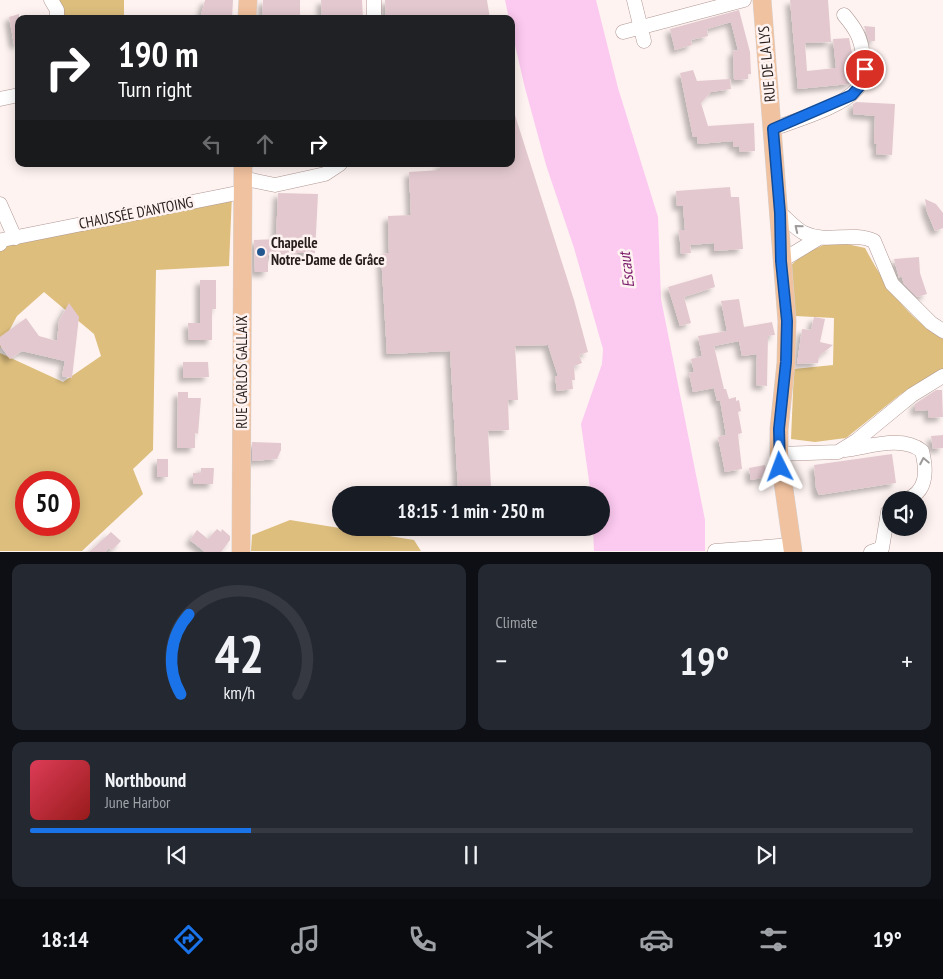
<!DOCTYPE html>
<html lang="en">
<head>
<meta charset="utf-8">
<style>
	body { margin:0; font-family:"PT Sans Narrow",sans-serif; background:#242831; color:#f1f3f6; height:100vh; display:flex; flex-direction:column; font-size:19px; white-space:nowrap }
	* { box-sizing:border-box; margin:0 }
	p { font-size:16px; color:#9ea1a6 }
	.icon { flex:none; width:28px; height:28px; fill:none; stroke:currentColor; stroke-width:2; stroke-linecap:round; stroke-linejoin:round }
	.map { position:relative; height:552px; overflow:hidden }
	.panel { display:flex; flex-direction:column; gap:12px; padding:12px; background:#0d0f14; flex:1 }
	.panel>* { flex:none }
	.top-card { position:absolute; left:15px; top:15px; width:500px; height:152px; border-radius:10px; box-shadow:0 2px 12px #0003; background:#202124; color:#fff; overflow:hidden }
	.controls { position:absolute; left:882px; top:491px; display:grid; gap:10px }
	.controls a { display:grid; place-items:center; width:45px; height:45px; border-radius:50%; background:#171b24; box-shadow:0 2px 12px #0003; font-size:25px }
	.speed { position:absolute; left:15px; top:471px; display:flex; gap:10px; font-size:25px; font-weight:700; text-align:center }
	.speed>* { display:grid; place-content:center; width:65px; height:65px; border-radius:50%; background:#171b24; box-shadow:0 2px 12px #0003; line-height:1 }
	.speed .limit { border:8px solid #d22; background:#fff; color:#111 }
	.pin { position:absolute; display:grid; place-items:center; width:42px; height:42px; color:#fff; margin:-21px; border:2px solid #fff; border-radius:50%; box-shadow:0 1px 5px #0007 }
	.me { position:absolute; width:55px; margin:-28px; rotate:357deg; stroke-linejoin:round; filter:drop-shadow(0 0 4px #0008) }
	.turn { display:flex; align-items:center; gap:18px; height:105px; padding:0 20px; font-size:22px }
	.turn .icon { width:65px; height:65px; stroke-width:2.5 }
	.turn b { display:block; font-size:35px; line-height:42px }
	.lanes { display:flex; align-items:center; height:48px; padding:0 20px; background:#0003; justify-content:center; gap:25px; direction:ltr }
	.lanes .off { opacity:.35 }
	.big { font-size:38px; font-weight:700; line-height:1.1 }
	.panel .tile { flex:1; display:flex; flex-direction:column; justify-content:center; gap:8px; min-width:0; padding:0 18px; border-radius:10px; background:#242831 }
	.panel .dial { align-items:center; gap:0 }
	.dial svg { height:130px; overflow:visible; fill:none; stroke:#363941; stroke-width:7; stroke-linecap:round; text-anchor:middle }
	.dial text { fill:#f1f3f6; stroke:none }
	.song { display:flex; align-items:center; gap:15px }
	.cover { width:60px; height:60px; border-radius:8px; background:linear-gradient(135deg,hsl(350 70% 55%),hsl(0 70% 35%)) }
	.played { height:5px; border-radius:2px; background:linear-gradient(90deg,#1a73e8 25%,#363941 25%) }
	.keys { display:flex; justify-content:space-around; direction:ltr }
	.heat { display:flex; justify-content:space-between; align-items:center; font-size:28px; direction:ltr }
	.panel .tiles { flex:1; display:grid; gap:12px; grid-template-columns:1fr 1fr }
	.tile:last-child { grid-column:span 2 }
	.trip { position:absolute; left:332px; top:486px; width:278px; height:50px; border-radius:25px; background:#171b24; box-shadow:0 2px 12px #0003; font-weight:700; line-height:50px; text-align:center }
	.tabs { display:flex; height:80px; justify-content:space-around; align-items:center; background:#090b0e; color:#9ea1a6 }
	.tabs .icon { width:35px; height:35px }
	.tabs .selected { color:#1a73e8 }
	.tabs b { font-size:22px; color:#f1f3f6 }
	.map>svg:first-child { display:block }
</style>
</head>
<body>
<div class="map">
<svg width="943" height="552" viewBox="0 0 943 552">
	<defs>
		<filter id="shadow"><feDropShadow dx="-4.5" dy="4.5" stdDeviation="2.5" flood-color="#0004"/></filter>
	</defs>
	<rect width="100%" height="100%" fill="#fef3f1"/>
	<!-- green -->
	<path fill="#ddbe7d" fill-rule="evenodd" d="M56 0H124V19H62Z
		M232 194 229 266 156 270 153 450 133 469 143 494 82 551H0V353L63 382 101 356 94 334 44 292 17 316 0 348V239ZM26 482H69V525H26Z
		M833 241 865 248C885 285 906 317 943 339V370L901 394 846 438 815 442 791 439 794 369 833 365 834 318 795 316 790 266 805 253Z
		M290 520 414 540 421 551H251L252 535Z"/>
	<!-- water -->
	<path fill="#fcc9f0" d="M505 0H596L618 88 658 217 661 299 705 520V551H594L593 528H601V495H591L581 424 602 364 603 349 574 248 546 165 525 88 511 28V19H509Z"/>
	<!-- building -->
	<path fill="#e3c9cf" filter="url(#shadow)" d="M205 0H233L232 19H200Z
		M263 0H300V19H262Z
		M321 0H362L363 19H322Z
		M385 0H487L490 19H386Z
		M790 0H828L831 42 805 43 807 71 836 68 833 39 849 38 855 69 853 78 849 84 798 89Z
		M739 10 750 52 751 74H748V79L734 80 733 51 738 50 731 22 707 29 708 36 691 40 692 45 675 50 670 29Z
		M19 14V44H14L9 17Z
		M864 26 875 27V41H869Z
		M693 70 697 81 730 79 731 89 711 92 701 103 708 126 754 123 755 151 740 152 739 146 733 147V141L698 144 697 137H693L680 73Z
		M856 102 895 104 892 155 876 154 877 144 874 143 875 116 853 114V104Z
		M511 109H513L574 300 588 352 579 355 582 363 574 366 575 380H572L573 389 557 391 555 376H558L548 345 515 346 518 400H508L509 430 488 431 491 487 458 489 450 351 387 354 381 254 389 253 388 216 411 215 409 172 440 170V164H511Z
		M730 187 731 197H739L743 249 714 251V243L690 245 691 253 681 254 679 230H685L683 206H677L676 191Z
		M278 193 318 194 315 253H297L296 256 268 255V272H255L254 240 276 239Z
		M925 199 936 204 943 213V228L935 231 927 212Z
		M919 257 920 273 927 294 917 297 904 284 901 275 899 278 894 259Z
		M712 274 715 287 684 297 691 323 680 326 668 287Z
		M200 280H216V309H212V340H189L188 323H200Z
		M739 299 744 327 772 322 775 335 768 336 767 386 756 385 757 354 742 356 739 341 714 346 724 389H726L729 399 736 397V401L739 400 741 411 738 412 742 433 738 434 742 469 725 472 718 437 726 435 720 400 717 401 714 388 693 392 689 373 694 372 691 359 702 356 698 336 727 331 721 301Z
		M69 303 79 317 72 378 62 376 65 361 22 351 10 359 0 345V337L26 318 39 336 57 341 59 321Z
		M814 317 825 319 820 342 833 345 819 356 818 363 797 364 802 329 811 330Z
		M183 362H208L209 377 183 378Z
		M936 390H942L943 417 929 418 928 410 915 411V404Z
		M178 392H188V398H201L198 434 195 433V448H177Z
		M943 435V448L933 449 931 436Z
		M252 442 281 443V450L277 459 252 461Z
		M892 454 896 483 819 495 816 488 814 465Z
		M157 459H168V477H157Z
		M765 465 767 477 751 480 749 468Z
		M201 468H214L213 484H193V473H201Z
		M217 529 221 532 222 529 230 536V540L221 552H205L190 540 197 530 208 539Z
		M111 532 121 541 112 550 109 548 105 552H89Z"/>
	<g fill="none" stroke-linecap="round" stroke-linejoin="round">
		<!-- minor casing -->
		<g stroke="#b19893" stroke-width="15">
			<path id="minor" d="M51 0 57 10V19
				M374 0V19
				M634 0 644 41
				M623 32 744 0
				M0 99 19 95
				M773 129C796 120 842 107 857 89 865 80 865 67 863 56 861 38 856 29 844 15
				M242 178 275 185 325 174 340 164
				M0 204 15 238
				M780 213C787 219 796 229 804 233 827 244 851 231 874 241L892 284 931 323 943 331
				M0 244 2 240 242 192
				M781 261 819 238
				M845 450C869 447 902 435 922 451 927 471 928 492 905 500
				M779 454 838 452 856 441 912 395 943 376
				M715 551 792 545
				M871 552 882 548 888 512 891 509"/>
		</g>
		<!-- major casing -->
		<g stroke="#d4d2d2" stroke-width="19">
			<path id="major" d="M762 0 787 321 786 363 779 429V454L793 552
				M247 19 248 0
				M241 552 243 164"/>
		</g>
		<!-- minor -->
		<use href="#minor" stroke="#fff" stroke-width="14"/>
		<!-- major -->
		<use href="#major" stroke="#f1c29f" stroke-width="18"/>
	</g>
	<!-- one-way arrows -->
	<defs><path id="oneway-chevron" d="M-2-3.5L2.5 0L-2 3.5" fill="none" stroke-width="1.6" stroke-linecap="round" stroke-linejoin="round" transform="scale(1.25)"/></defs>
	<g stroke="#9e9a99">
		<use href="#oneway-chevron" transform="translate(798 228) rotate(-141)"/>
		<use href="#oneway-chevron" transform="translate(924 461) rotate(-101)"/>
	</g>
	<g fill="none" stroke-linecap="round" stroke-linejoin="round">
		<!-- route casing -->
		<g stroke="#114b97" stroke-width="12">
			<path id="route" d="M780 467 779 429 786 362 787 321 781 261 780 213 773 129 852 95 859 87 865 69"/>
		</g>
		<!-- route -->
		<use href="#route" stroke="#1a73e8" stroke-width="9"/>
	</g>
	<!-- markers -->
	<circle fill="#245790" stroke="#fef3f1" stroke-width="2" cx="261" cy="252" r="5"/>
	<g text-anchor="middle" stroke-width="5" stroke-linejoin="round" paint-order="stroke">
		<!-- street labels -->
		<g font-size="15" fill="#271e1c" stroke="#fef3f1">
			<text transform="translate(767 64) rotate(-95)" y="5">RUE DE LA LYS</text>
			<text transform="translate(136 213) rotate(-11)" y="5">CHAUSSÉE D'ANTOING</text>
			<text transform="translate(242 372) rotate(-90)" y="5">RUE CARLOS GALLAIX</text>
		</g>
		<!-- poi labels -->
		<g font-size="15" font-weight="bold" fill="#271e1c" stroke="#fef3f1" text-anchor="start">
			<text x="271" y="248">Chapelle<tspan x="271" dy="17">Notre-Dame de Grâce</tspan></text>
		</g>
		<!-- water labels -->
		<g font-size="16" font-style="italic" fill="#771768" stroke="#fef3f1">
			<text transform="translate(626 270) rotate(-97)" y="6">Escaut</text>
		</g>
	</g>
</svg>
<div class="controls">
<a><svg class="icon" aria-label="sound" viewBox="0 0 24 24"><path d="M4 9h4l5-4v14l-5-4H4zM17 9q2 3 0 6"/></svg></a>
</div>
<div class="speed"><div class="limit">50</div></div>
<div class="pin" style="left:865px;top:69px;background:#d93025"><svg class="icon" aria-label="arrive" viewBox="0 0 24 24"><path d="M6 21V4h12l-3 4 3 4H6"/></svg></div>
<svg class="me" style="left:780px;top:467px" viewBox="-20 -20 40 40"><path d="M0-17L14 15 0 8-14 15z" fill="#1a73e8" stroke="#fff" stroke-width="4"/></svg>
<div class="trip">18:15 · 1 min · 250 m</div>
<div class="top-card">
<div class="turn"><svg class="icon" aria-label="right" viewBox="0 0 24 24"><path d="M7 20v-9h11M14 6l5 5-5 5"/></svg><div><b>190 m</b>Turn right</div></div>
<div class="lanes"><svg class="icon off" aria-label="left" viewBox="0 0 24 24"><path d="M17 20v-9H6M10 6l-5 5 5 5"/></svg><svg class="icon off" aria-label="ahead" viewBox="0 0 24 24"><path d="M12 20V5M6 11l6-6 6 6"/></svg><svg class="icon" aria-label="right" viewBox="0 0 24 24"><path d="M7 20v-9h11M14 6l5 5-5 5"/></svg></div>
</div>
</div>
<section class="panel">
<div class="tiles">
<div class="tile dial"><svg viewBox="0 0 100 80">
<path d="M14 69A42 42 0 1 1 86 69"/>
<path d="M14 69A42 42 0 0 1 19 20" stroke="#1a73e8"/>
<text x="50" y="56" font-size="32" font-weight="700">42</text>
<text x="50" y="72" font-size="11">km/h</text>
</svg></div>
<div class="tile"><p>Climate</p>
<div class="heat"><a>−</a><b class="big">19°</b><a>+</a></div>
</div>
<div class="tile">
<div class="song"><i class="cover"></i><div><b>Northbound</b><p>June Harbor</p></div></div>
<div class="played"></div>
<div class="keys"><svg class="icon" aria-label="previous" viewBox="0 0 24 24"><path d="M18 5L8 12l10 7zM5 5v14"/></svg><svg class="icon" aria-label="pause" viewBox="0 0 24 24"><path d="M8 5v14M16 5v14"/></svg><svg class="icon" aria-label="next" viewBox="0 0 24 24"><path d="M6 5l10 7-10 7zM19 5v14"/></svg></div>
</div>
</div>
</section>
<nav class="tabs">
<b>18:14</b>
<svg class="icon selected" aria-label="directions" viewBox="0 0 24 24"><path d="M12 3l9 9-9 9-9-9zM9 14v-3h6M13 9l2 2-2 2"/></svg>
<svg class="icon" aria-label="music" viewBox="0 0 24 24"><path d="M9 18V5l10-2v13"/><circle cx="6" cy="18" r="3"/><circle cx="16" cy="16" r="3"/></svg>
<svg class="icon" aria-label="phone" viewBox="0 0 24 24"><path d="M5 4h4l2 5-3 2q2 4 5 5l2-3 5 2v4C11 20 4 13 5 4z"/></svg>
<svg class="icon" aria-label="climate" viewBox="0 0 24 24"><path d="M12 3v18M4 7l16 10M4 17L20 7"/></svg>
<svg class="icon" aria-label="car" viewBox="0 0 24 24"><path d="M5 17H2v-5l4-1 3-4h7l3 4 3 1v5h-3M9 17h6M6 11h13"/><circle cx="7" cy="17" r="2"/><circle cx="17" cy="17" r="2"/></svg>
<svg class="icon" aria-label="filters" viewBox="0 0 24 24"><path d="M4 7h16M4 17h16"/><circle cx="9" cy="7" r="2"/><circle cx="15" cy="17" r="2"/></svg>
<b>19°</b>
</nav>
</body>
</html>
